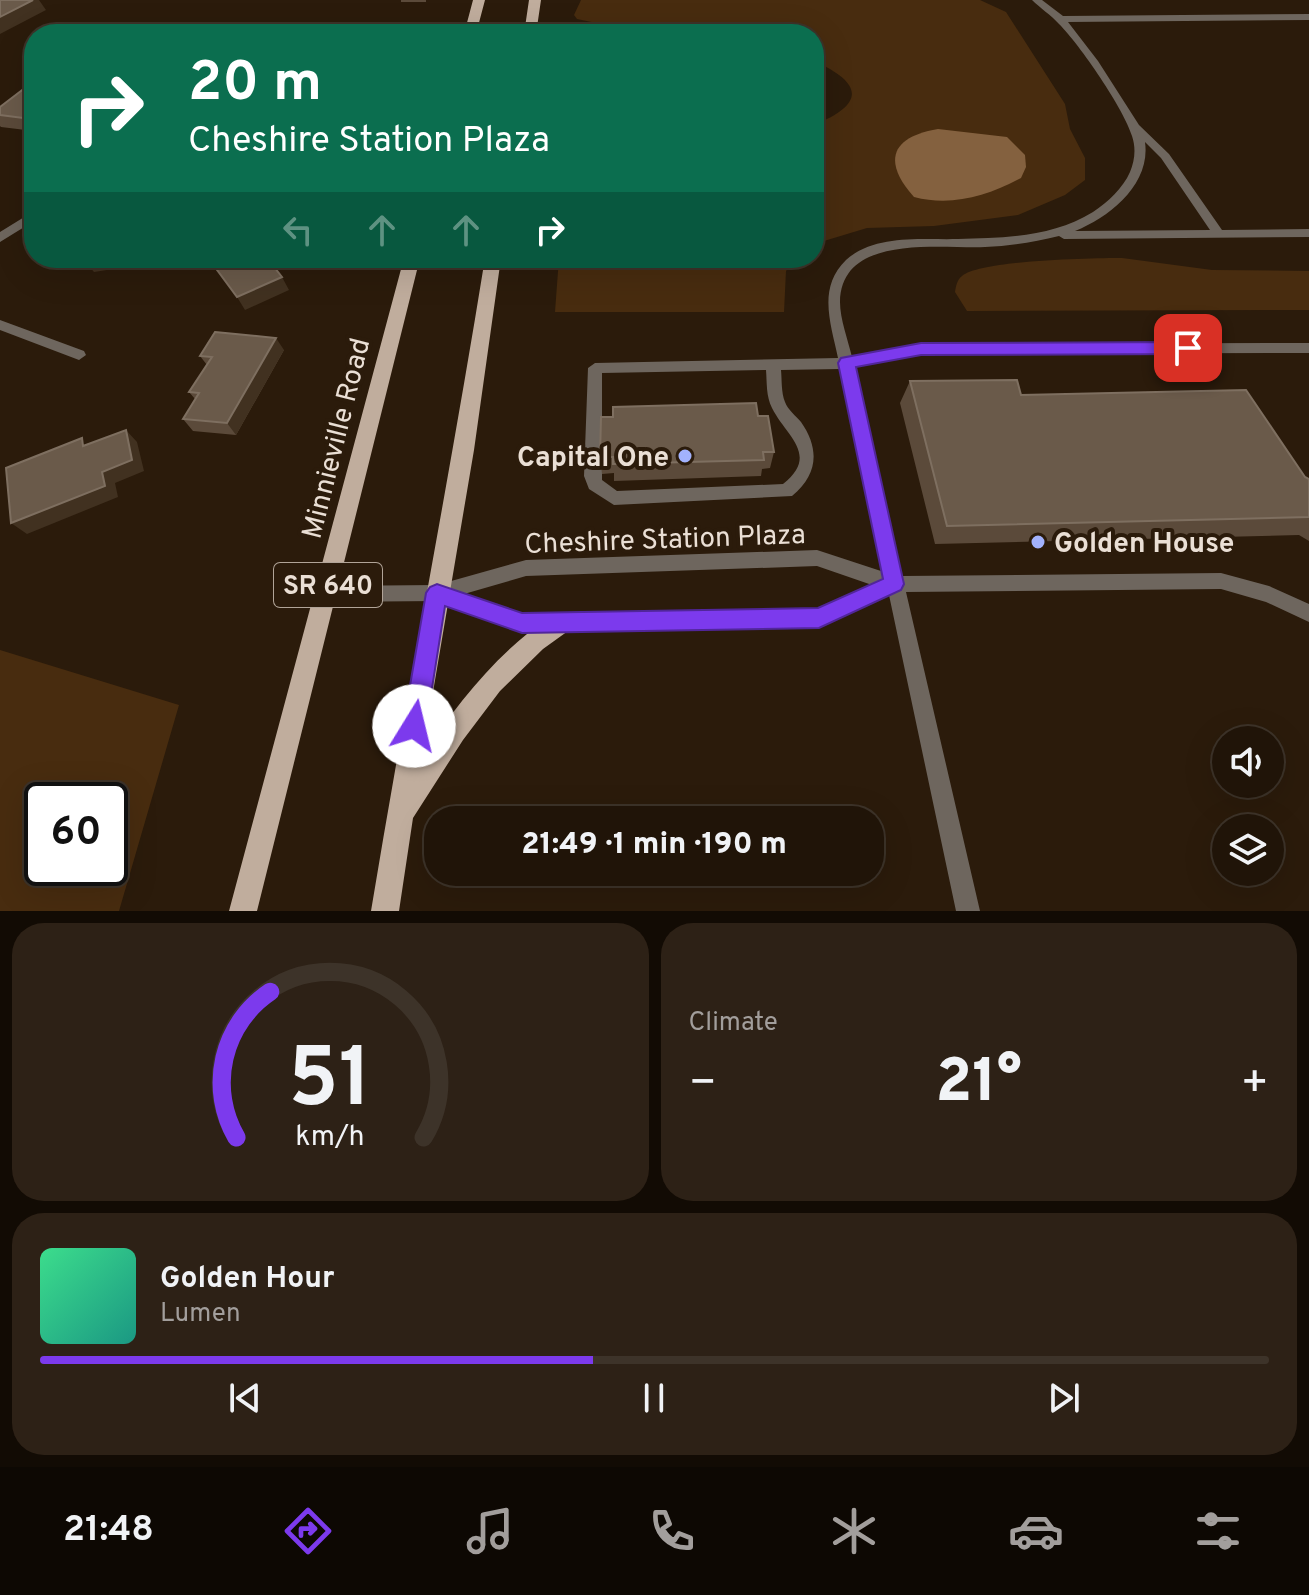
<!DOCTYPE html>
<html lang="en">
<head>
<meta charset="utf-8">
<style>
	body { margin:0; font-family:Overpass,sans-serif; background:#2d2116; color:#f1f3f6; height:100vh; display:flex; flex-direction:column; font-size:30px; white-space:nowrap }
	* { box-sizing:border-box; margin:0 }
	p { font-size:26px; color:#a29e9c }
	.icon { flex:none; width:44px; height:44px; fill:none; stroke:currentColor; stroke-width:2; stroke-linecap:round; stroke-linejoin:round }
	.map { position:relative; height:911px; overflow:hidden }
	.details { display:flex; flex-direction:column; gap:12px; padding:12px; background:#120b04; flex:1 }
	.details>* { flex:none }
	.guide { position:absolute; left:24px; top:24px; width:800px; height:244px; border-radius:32px; box-shadow:0 8px 32px #0002,0 0 0 2px #3d3329; background:#0b6e4f; color:#fff; overflow:hidden }
	.controls { position:absolute; left:1212px; top:726px; display:grid; gap:16px }
	.controls a { display:grid; place-items:center; width:72px; height:72px; border-radius:50%; background:#201408; box-shadow:0 8px 32px #0002,0 0 0 2px #3d3329; font-size:40px }
	.speed { position:absolute; left:24px; top:782px; display:flex; gap:16px; font-size:40px; font-weight:700; text-align:center }
	.speed>* { display:grid; place-content:center; width:104px; height:104px; border-radius:50%; background:#201408; box-shadow:0 8px 32px #0002,0 0 0 2px #3d3329; line-height:1 }
	.speed .limit { border:4px solid #111; border-radius:12px; background:#fff; color:#111 }
	.pin { position:absolute; display:grid; place-items:center; width:68px; height:68px; color:#fff; margin:-34px; border-radius:16px; box-shadow:0 4px 12px #0006 }
	.me { position:absolute; width:88px; margin:-44px; rotate:9deg; stroke-linejoin:round; filter:drop-shadow(0 0 6px #0008) }
	.turn { display:flex; align-items:center; gap:28px; height:168px; padding:0 32px; font-size:36px }
	.turn .icon { width:104px; height:104px; stroke-width:2.5 }
	.turn b { display:block; font-size:56px; line-height:68px }
	.lanes { display:flex; align-items:center; height:76px; padding:0 32px; background:#0003; justify-content:center; gap:40px; direction:ltr }
	.lanes .off { opacity:.35 }
	.big { font-size:60px; font-weight:800; line-height:1.1 }
	.details .tile { flex:1; display:flex; flex-direction:column; justify-content:center; gap:12px; min-width:0; padding:0 28px; border-radius:32px; background:#2d2116 }
	.details .dial { align-items:center; gap:0 }
	.dial svg { height:208px; overflow:visible; fill:none; stroke:#3d3329; stroke-width:7; stroke-linecap:round; text-anchor:middle }
	.dial text { fill:#f1f3f6; stroke:none }
	.song { display:flex; align-items:center; gap:24px }
	.cover { width:96px; height:96px; border-radius:12px; background:linear-gradient(135deg,hsl(150 70% 55%),hsl(170 70% 35%)) }
	.played { height:8px; border-radius:4px; background:linear-gradient(90deg,#7c3aed 45%,#3d3329 45%) }
	.keys { display:flex; justify-content:space-around; direction:ltr }
	.heat { display:flex; justify-content:space-between; align-items:center; font-size:44px; direction:ltr }
	.details .tiles { flex:1; display:grid; gap:12px; grid-template-columns:1fr 1fr }
	.tile:last-child { grid-column:span 2 }
	.trip { position:absolute; left:424px; top:806px; width:460px; height:80px; border-radius:32px; background:#201408; box-shadow:0 8px 32px #0002,0 0 0 2px #3d3329; font-weight:800; line-height:80px; text-align:center }
	.dock { display:flex; height:128px; justify-content:space-around; align-items:center; background:#0d0803; color:#a29e9c }
	.dock .icon { width:56px; height:56px }
	.dock .current { color:#7c3aed }
	.dock b { font-size:36px; color:#f1f3f6 }
	.map>svg:first-child { display:block }
</style>
</head>
<body>
<div class="map">
<svg width="1309" height="911" viewBox="0 0 1309 911">
	<rect width="100%" height="100%" fill="#2b1b0b"/>
	<!-- green -->
	<path fill="#482c0f" fill-rule="evenodd" d="M581 0H980L1006 12 1065 104 1070 129 1085 158V180L1065 195 1018 215 934 226 867 228 814 244V125C866 104 863 83 814 61V34H753L725 29 606 25 577 19 574 15Z
		M559 258H796L786 271 784 312H555Z
		M1122 258 1212 270 1309 271V310L967 311 955 292C956 286 957 280 962 276 981 260 1093 258 1122 258Z
		M0 650 179 705 119 911H0ZM110 800V868H42V800Z"/>
	<!-- water -->
	<path fill="#84613f" d="M938 129 1007 137 1025 155 1026 167 1021 178C988 196 951 207 914 197 882 161 891 137 938 129Z"/>
	<g fill="none" stroke-linecap="round" stroke-linejoin="round">
		<!-- service -->
		<path fill="#6e665e" fill-rule="evenodd" d="M1032 0H1042L1063 16 1309 14V20L1068 22 1098 61 1139 125 1169 154 1222 230 1309 229V237L1064 239 1059 236C1034 242 1010 246 985 247 940 249 841 233 840 302 840 319 848 340 852 357L921 344 1309 343V353L921 354 854 367 902 576 1221 573 1269 586 1309 604V622L1266 602 1221 589 906 592 980 911H956L889 595 819 627 522 632 437 601 325 602 319 600 316 594 319 588 325 586 437 585 526 560 817 550 884 572 840 369 781 370C782 380 781 392 785 402 788 410 796 416 801 422 820 449 818 475 792 496L614 505 589 489 584 476 588 368 595 363 838 358C831 324 817 288 846 260 875 234 921 240 958 239 1004 238 1053 237 1093 212 1108 202 1123 188 1130 172 1135 160 1136 148 1132 136 1124 109 1080 45 1059 24 1051 15 1040 8 1032 0ZM1145 142 1161 158 1210 230 1075 231C1110 217 1151 184 1145 142ZM766 370C767 383 766 396 772 408 786 436 820 455 783 484L617 491 602 480V373ZM817 566 872 585 818 609 522 614 464 594 526 576Z"/>
		<!-- minor -->
		<path fill="#6e665e" fill-rule="evenodd" d="M34 211V221L0 242V232Z
			M0 320 84 351 86 355 79 360 0 330Z"/>
		<!-- primary -->
		<path fill="#c0ad9d" fill-rule="evenodd" d="M473 0H485L476 34H464Z
			M529 0H541L536 34H524Z
			M404 258H420L257 911H229Z
			M485 258H501L474 450 422 757C458 702 497 653 552 615L560 612 568 615 572 623 568 631 543 649 500 691 463 740 413 818 399 911H371C407 693 450 476 485 258Z"/>
	</g>
	<!-- wall -->
	<path fill="#5b4a3a" d="M401 0H426V2H401Z
		M34 81V131L1 127 0 126V107Z
		M284 350 236 435 193 431 183 419 195 399 189 392 207 365 200 356Z
		M910 381 1305 477 1309 479V541L1299 535 935 544 900 403Z
		M758 416 774 452 770 468 762 469 761 476 614 481V473L602 474 600 457Z"/>
	<!-- shaded-wall -->
	<path fill="#413120" d="M33 0H39L46 10 0 34V17Z
		M92 258H141L139 265 94 272 83 259Z
		M282 277 289 290 245 310 237 297Z
		M276 338 284 350 236 435 227 423Z
		M126 430 137 442 144 471 115 483 118 497 27 534 11 523 102 472Z"/>
	<!-- building -->
	<path fill="#6a5a4a" stroke="#7e6f60" stroke-width="2" d="M0 0H33L0 17Z
		M34 81V117L31 119 0 115V107Z
		M212 258H267L282 277 237 297 209 259Z
		M215 332 276 338 227 423 183 419 199 393 189 392 212 357 200 356Z
		M1017 380 1021 395 1246 390 1305 477 1309 479V517L947 526 910 381Z
		M756 403 758 416H768L774 452H763L764 460 613 464V457H600L601 417H613V407Z
		M126 430 132 460 102 472 105 486 11 523 6 468 82 438 83 446Z"/>
	<!-- route -->
	<path fill="#7c3aed" stroke="#51269a" stroke-width="2" d="M1188 342 1196 348 1188 354 921 355 856 367 904 584 901 590 819 628 522 633 445 606 426 726 422 734 414 737 406 734 403 726 426 593 430 587 437 584 522 613 818 608 883 579 838 363 841 358 921 343Z"/>
	<!-- markers -->
	<g fill="#a2b2fd" stroke="#2b1b0b" stroke-width="3">
		<circle cx="685" cy="456" r="8"/>
		<circle cx="1038" cy="542" r="8"/>
	</g>
	<g text-anchor="middle" stroke-width="8" stroke-linejoin="round" paint-order="stroke">
		<!-- shield labels -->
		<rect fill="#2b1b0b" stroke="#b1a498" stroke-width="2" x="274" y="563" width="108" height="44" rx="6"/>
		<g font-size="26" font-weight="bold" fill="#eadfd5">
			<text x="328" y="594">SR 640</text>
		</g>
		<!-- street labels -->
		<g font-size="28" fill="#eadfd5" stroke="#2b1b0b">
			<text transform="translate(335 438) rotate(-76)" y="10">Minnieville Road</text>
			<text transform="translate(665 538) rotate(-2)" y="10">Cheshire Station Plaza</text>
		</g>
		<!-- poi labels -->
		<g font-size="28" font-weight="bold" fill="#eadfd5" stroke="#2b1b0b" text-anchor="end">
			<text x="669" y="466">Capital One</text>
			<text x="1054" y="552" text-anchor="start">Golden House</text>
		</g>
	</g>
</svg>
<div class="controls">
<a><svg class="icon" aria-label="sound" viewBox="0 0 24 24"><path d="M4 9h4l5-4v14l-5-4H4zM17 9q2 3 0 6"/></svg></a>
<a><svg class="icon" aria-label="layers" viewBox="0 0 24 24"><path d="M12 4l9 5-9 5-9-5zM3 14l9 5 9-5"/></svg></a>
</div>
<div class="speed"><div class="limit">60</div></div>
<div class="pin" style="left:1188px;top:348px;background:#d93025"><svg class="icon" aria-label="arrive" viewBox="0 0 24 24"><path d="M6 21V4h12l-3 4 3 4H6"/></svg></div>
<svg class="me" style="left:414px;top:726px" viewBox="-20 -20 40 40"><circle r="19" fill="#fff"/><path d="M0-13L10 11 0 6-10 11z" fill="#7c3aed"/></svg>
<div class="trip">21:49 · 1 min · 190 m</div>
<div class="guide">
<div class="turn"><svg class="icon" aria-label="right" viewBox="0 0 24 24"><path d="M7 20v-9h11M14 6l5 5-5 5"/></svg><div><b>20 m</b>Cheshire Station Plaza</div></div>
<div class="lanes"><svg class="icon off" aria-label="left" viewBox="0 0 24 24"><path d="M17 20v-9H6M10 6l-5 5 5 5"/></svg><svg class="icon off" aria-label="ahead" viewBox="0 0 24 24"><path d="M12 20V5M6 11l6-6 6 6"/></svg><svg class="icon off" aria-label="ahead" viewBox="0 0 24 24"><path d="M12 20V5M6 11l6-6 6 6"/></svg><svg class="icon" aria-label="right" viewBox="0 0 24 24"><path d="M7 20v-9h11M14 6l5 5-5 5"/></svg></div>
</div>
</div>
<section class="details">
<div class="tiles">
<div class="tile dial"><svg viewBox="0 0 100 80">
<path d="M14 69A42 42 0 1 1 86 69"/>
<path d="M14 69A42 42 0 0 1 27 13" stroke="#7c3aed"/>
<text x="50" y="56" font-size="32" font-weight="700">51</text>
<text x="50" y="72" font-size="11">km/h</text>
</svg></div>
<div class="tile"><p>Climate</p>
<div class="heat"><a>−</a><b class="big">21°</b><a>+</a></div>
</div>
<div class="tile">
<div class="song"><i class="cover"></i><div><b>Golden Hour</b><p>Lumen</p></div></div>
<div class="played"></div>
<div class="keys"><svg class="icon" aria-label="previous" viewBox="0 0 24 24"><path d="M18 5L8 12l10 7zM5 5v14"/></svg><svg class="icon" aria-label="pause" viewBox="0 0 24 24"><path d="M8 5v14M16 5v14"/></svg><svg class="icon" aria-label="next" viewBox="0 0 24 24"><path d="M6 5l10 7-10 7zM19 5v14"/></svg></div>
</div>
</div>
</section>
<nav class="dock">
<b>21:48</b>
<svg class="icon current" aria-label="directions" viewBox="0 0 24 24"><path d="M12 3l9 9-9 9-9-9zM9 14v-3h6M13 9l2 2-2 2"/></svg>
<svg class="icon" aria-label="music" viewBox="0 0 24 24"><path d="M9 18V5l10-2v13"/><circle cx="6" cy="18" r="3"/><circle cx="16" cy="16" r="3"/></svg>
<svg class="icon" aria-label="phone" viewBox="0 0 24 24"><path d="M5 4h4l2 5-3 2q2 4 5 5l2-3 5 2v4C11 20 4 13 5 4z"/></svg>
<svg class="icon" aria-label="climate" viewBox="0 0 24 24"><path d="M12 3v18M4 7l16 10M4 17L20 7"/></svg>
<svg class="icon" aria-label="car" viewBox="0 0 24 24"><path d="M5 17H2v-5l4-1 3-4h7l3 4 3 1v5h-3M9 17h6M6 11h13"/><circle cx="7" cy="17" r="2"/><circle cx="17" cy="17" r="2"/></svg>
<svg class="icon" aria-label="filters" viewBox="0 0 24 24"><path d="M4 7h16M4 17h16"/><circle cx="9" cy="7" r="2"/><circle cx="15" cy="17" r="2"/></svg>
</nav>
</body>
</html>
